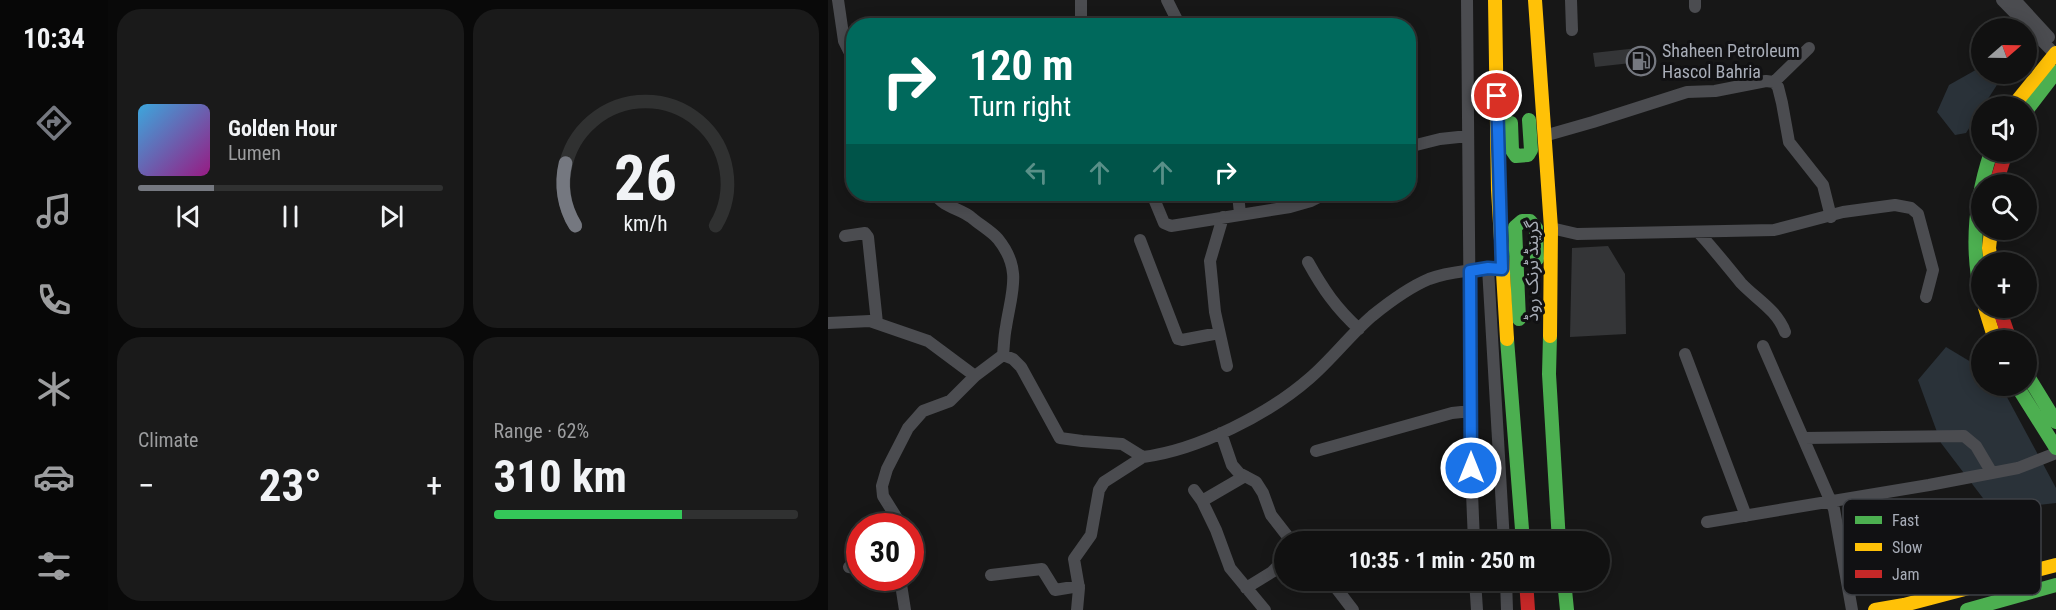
<!DOCTYPE html>
<html lang="en">
<head>
<meta charset="utf-8">
<style>
	body { margin:0; font-family:"Roboto Condensed","Noto Sans Arabic",sans-serif; background:#1a1a1a; color:#f1f3f6; height:100vh; display:flex; flex-direction:column; font-size:22px; white-space:nowrap }
	* { box-sizing:border-box; margin:0 }
	p { font-size:20px; color:#9c9d9f }
	.icon { flex:none; width:33px; height:33px; fill:none; stroke:currentColor; stroke-width:2; stroke-linecap:round; stroke-linejoin:round }
	.map { position:relative; flex:1; overflow:hidden }
	.side { display:flex; flex-direction:column; gap:9px; padding:9px; background:#090909; width:720px }
	.side>* { flex:none }
	.top-card { position:absolute; left:18px; top:18px; width:570px; height:183px; border-radius:24px; box-shadow:0 3px 15px #0003,0 0 0 2px #303131; background:#00695c; color:#fff; overflow:hidden }
	.needle { width:39px; rotate:70deg }
	.buttons { position:absolute; left:1143px; top:18px; display:grid; gap:12px }
	.buttons a { display:grid; place-items:center; width:66px; height:66px; border-radius:50%; background:#111; box-shadow:0 3px 15px #0003,0 0 0 2px #303131; font-size:30px }
	.speed { position:absolute; left:18px; top:513px; display:flex; gap:12px; font-size:30px; font-weight:700; text-align:center }
	.speed>* { display:grid; place-content:center; width:78px; height:78px; border-radius:50%; background:#111; box-shadow:0 3px 15px #0003,0 0 0 2px #303131; line-height:1 }
	.speed .limit { border:9px solid #d22; background:#fff; color:#111 }
	.pin { position:absolute; display:grid; place-items:center; width:51px; height:51px; color:#fff; margin:-26px; border:3px solid #fff; border-radius:50%; box-shadow:0 2px 6px #0007 }
	.me { position:absolute; width:66px; margin:-33px; rotate:0deg; stroke-linejoin:round; filter:drop-shadow(0 0 4px #0008) }
	.turn { display:flex; align-items:center; gap:21px; height:126px; padding:0 24px; font-size:27px }
	.turn .icon { width:78px; height:78px; stroke-width:2.5 }
	.turn b { display:block; font-size:42px; line-height:51px }
	.lanes { display:flex; align-items:center; height:57px; padding:0 24px; background:#0003; justify-content:center; gap:30px; direction:ltr }
	.lanes .off { opacity:.35 }
	.big { font-size:45px; font-weight:700; line-height:1.1 }
	.side .card { flex:1; display:flex; flex-direction:column; justify-content:center; gap:9px; min-width:0; padding:0 21px; border-radius:24px; background:#1a1a1a }
	.side .dial { align-items:center; gap:0 }
	.dial svg { height:156px; overflow:visible; fill:none; stroke:#303131; stroke-width:7; stroke-linecap:round; text-anchor:middle }
	.dial text { fill:#f1f3f6; stroke:none }
	.song { display:flex; align-items:center; gap:18px }
	.cover { width:72px; height:72px; border-radius:9px; background:linear-gradient(135deg,hsl(200 70% 55%),hsl(310 70% 35%)) }
	.played { height:6px; border-radius:3px; background:linear-gradient(90deg,#757880 25%,#303131 25%) }
	.keys { display:flex; justify-content:space-around; direction:ltr }
	.heat { display:flex; justify-content:space-between; align-items:center; font-size:33px; direction:ltr }
	.charge { height:9px; border-radius:4px; background:linear-gradient(90deg,#34c759 62%,#303131 0) }
	.side .tiles { flex:1; display:grid; gap:9px; grid-template-columns:repeat(2,1fr) }
	.trip { position:absolute; left:446px; top:531px; width:336px; height:60px; border-radius:30px; background:#111; box-shadow:0 3px 15px #0003,0 0 0 2px #303131; font-weight:700; line-height:60px; text-align:center }
	main { display:flex; flex:1; min-height:0 }
	.tab-bar { display:flex; flex-direction:column; width:108px; justify-content:space-around; align-items:center; background:#070707; color:#9c9d9f }
	.tab-bar .icon { width:42px; height:42px }
	.tab-bar .current { color:#757880 }
	.tab-bar b { font-size:27px; color:#f1f3f6 }
	.map>svg:first-child { display:block }
</style>
</head>
<body>
<main>
<nav class="tab-bar">
<b>10:34</b>
<svg class="icon current" aria-label="directions" viewBox="0 0 24 24"><path d="M12 3l9 9-9 9-9-9zM9 14v-3h6M13 9l2 2-2 2"/></svg>
<svg class="icon" aria-label="music" viewBox="0 0 24 24"><path d="M9 18V5l10-2v13"/><circle cx="6" cy="18" r="3"/><circle cx="16" cy="16" r="3"/></svg>
<svg class="icon" aria-label="phone" viewBox="0 0 24 24"><path d="M5 4h4l2 5-3 2q2 4 5 5l2-3 5 2v4C11 20 4 13 5 4z"/></svg>
<svg class="icon" aria-label="climate" viewBox="0 0 24 24"><path d="M12 3v18M4 7l16 10M4 17L20 7"/></svg>
<svg class="icon" aria-label="car" viewBox="0 0 24 24"><path d="M5 17H2v-5l4-1 3-4h7l3 4 3 1v5h-3M9 17h6M6 11h13"/><circle cx="7" cy="17" r="2"/><circle cx="17" cy="17" r="2"/></svg>
<svg class="icon" aria-label="filters" viewBox="0 0 24 24"><path d="M4 7h16M4 17h16"/><circle cx="9" cy="7" r="2"/><circle cx="15" cy="17" r="2"/></svg>
</nav>
<section class="side">
<div class="tiles">
<div class="card">
<div class="song"><i class="cover"></i><div><b>Golden Hour</b><p>Lumen</p></div></div>
<div class="played"></div>
<div class="keys"><svg class="icon" aria-label="previous" viewBox="0 0 24 24"><path d="M18 5L8 12l10 7zM5 5v14"/></svg><svg class="icon" aria-label="pause" viewBox="0 0 24 24"><path d="M8 5v14M16 5v14"/></svg><svg class="icon" aria-label="next" viewBox="0 0 24 24"><path d="M6 5l10 7-10 7zM19 5v14"/></svg></div>
</div>
<div class="card dial"><svg viewBox="0 0 100 80">
<path d="M14 69A42 42 0 1 1 86 69"/>
<path d="M14 69A42 42 0 0 1 9 37" stroke="#757880"/>
<text x="50" y="56" font-size="32" font-weight="700">26</text>
<text x="50" y="72" font-size="11">km/h</text>
</svg></div>
<div class="card"><p>Climate</p>
<div class="heat"><a>−</a><b class="big">23°</b><a>+</a></div>
</div>
<div class="card"><p>Range · 62%</p><b class="big">310 km</b><div class="charge"></div></div>
</div>
</section>
<div class="map">
<svg width="1228" height="610" viewBox="0 0 1228 610">
	<rect width="100%" height="100%" fill="#171717"/>
	<!-- water -->
	<path fill="#2a3239" d="M1153 67 1154 74H1176L1138 133 1127 135 1109 112 1121 85Z
		M1118 347 1153 368 1154 386H1173L1228 488V503L1164 510 1113 443 1090 380Z"/>
	<!-- building -->
	<path fill="#343537" d="M819 47 821 61 767 67 765 53Z
		M780 246 797 274 798 334 742 337 744 248Z"/>
	<g fill="none" stroke-linecap="round" stroke-linejoin="round">
		<!-- street -->
		<path stroke="#4b4c50" stroke-width="12" d="M10 0 16 41 26 61
			M253 0V26
			M339 0 352 26
			M639 0 643 468 646 542
			M743 0 744 30
			M867 0V7
			M1174 0 1227 54
			M1187 0 1221 37
			M946 82 981 48
			M716 136 765 122 859 92 887 91 938 81 946 82 950 87 954 103 961 142 995 185 1003 217
			M580 147 612 139 640 136
			M324 194 336 223 343 226 462 207 483 201 497 194
			M410 194 412 214
			M395 217 382 261 387 312 399 366
			M723 228 749 234 946 230 1015 212 1067 205 1083 208 1090 214 1105 270 1098 297
			M870 232C885 248 899 266 913 283 928 299 949 310 957 332
			M17 236 37 233 40 237 49 323
			M312 240 350 339 354 340 391 333
			M480 262C495 289 508 308 531 329
			M660 268 676 542
			M0 323 42 321 100 341 147 376
			M935 346 1006 509 1024 610
			M857 354 918 516
			M175 355 185 359 193 367 232 438 254 441 294 444 315 457C370 450 441 414 482 378 504 359 522 335 544 316 560 303 582 287 601 279 620 272 654 268 674 269
			M393 433 404 465 411 473 428 482 435 493 443 515 464 542
			M976 438 1136 436 1148 446 1164 473
			M488 451 624 413 643 411
			M366 490 374 501 388 530 402 568 437 610
			M374 501 417 476
			M879 522 1101 485 1190 468 1228 453
			M72 526 70 520 55 496 54 486 59 469 80 428 95 411 122 401 147 376 175 355C176 346 176 336 178 327 183 293 195 270 170 239 163 231 152 225 144 218 132 208 116 208 107 194
			M21 567 32 569
			M163 575 214 569 227 590 251 586
			M72 578 77 610
			M502 580 525 610
			M647 580 649 610
			M678 580 679 610
			M418 588 444 572 456 560
			M249 610 251 588 246 559 263 535 271 490 276 482 315 457"/>
		<!-- fast -->
		<path stroke="#4caf50" stroke-width="14" d="M1198 111 1228 72
			M683 123 684 150 688 156 700 155 703 150 701 120
			M1154 297C1142 248 1147 200 1163 152
			M691 319 687 227 694 221H702L708 228 709 259
			M722 336 721 374 731 542
			M679 339 695 542
			M1198 373 1228 422
			M1189 386 1228 448
			M736 580 739 610
			M1139 610 1228 585"/>
		<!-- slow -->
		<path stroke="#ffc107" stroke-width="14" d="M667 0 670 190 679 339
			M707 0 723 228 722 336
			M1185 106 1228 53
			M1163 230 1161 248 1163 262
			M1157 308 1167 340
			M1047 610 1076 605 1228 565"/>
		<!-- jam -->
		<path stroke="#c62828" stroke-width="14" d="M1168 184 1178 152
			M1171 308 1182 340
			M698 580 700 610"/>
	</g>
	<g fill="none" stroke-linecap="round" stroke-linejoin="round">
		<!-- route casing -->
		<g stroke="#114b97" stroke-width="15">
			<path id="route" d="M643 468 642 271 660 268 674 269 669 96"/>
		</g>
		<!-- route -->
		<use href="#route" stroke="#1a73e8" stroke-width="10"/>
	</g>
	<!-- icons -->
	<defs>
		<g id="fuel-ring" transform="scale(1.5)"><circle r="9.5" fill="#111113" stroke="#757880" stroke-width="1.5"/><path d="M-5.5-6h7V0h2V4h1.3V-2.5L3-4.5l.8-.8L6-3V5H2.5V1h-1V6h-7ZM-4.2-4.7v3.2H.2V-4.7Z" fill="#757880"/></g>
	</defs>
	<g fill-rule="evenodd">
		<use href="#fuel-ring" x="813" y="61"/>
	</g>
	<g text-anchor="middle" stroke-width="6" stroke-linejoin="round" paint-order="stroke">
		<!-- poi labels -->
		<g font-size="18" fill="#a8adb8" stroke="#111113" text-anchor="start">
			<text x="834" y="57">Shaheen Petroleum<tspan x="834" dy="21">Hascol Bahria</tspan></text>
		</g>
		<!-- street labels -->
		<g font-size="18" fill="#a8adb8" stroke="#111113">
			<text transform="translate(704 271) rotate(-90)" y="6">گرینڈ ٹرنک روڈ</text>
		</g>
	</g>
	<!-- legend -->
	<rect x="1015" y="499" width="198" height="96" rx="9" fill="#111113" stroke="#3e4045" stroke-width="1.5"/>
	<rect x="1027" y="516" width="27" height="8" fill="#4caf50"/>
	<rect x="1027" y="543" width="27" height="8" fill="#ffc107"/>
	<rect x="1027" y="570" width="27" height="8" fill="#c62828"/>
	<g font-size="16" fill="#a8adb8">
		<text x="1064" y="526">Fast</text>
		<text x="1064" y="553">Slow</text>
		<text x="1064" y="580">Jam</text>
	</g>
</svg>
<div class="buttons">
<a><svg class="needle" viewBox="-14 -14 28 28"><path d="M0-13l5 13h-10z" fill="#e53935"/><path d="M0 13l5-13h-10z" fill="#9c9d9f"/></svg></a>
<a><svg class="icon" aria-label="sound" viewBox="0 0 24 24"><path d="M4 9h4l5-4v14l-5-4H4zM17 9q2 3 0 6"/></svg></a>
<a><svg class="icon" aria-label="search" viewBox="0 0 24 24"><circle cx="10" cy="10" r="6"/><path d="M15 15l6 6"/></svg></a>
<a>+</a>
<a>−</a>
</div>
<div class="speed"><div class="limit">30</div></div>
<div class="pin" style="left:669px;top:96px;background:#d93025"><svg class="icon" aria-label="arrive" viewBox="0 0 24 24"><path d="M6 21V4h12l-3 4 3 4H6"/></svg></div>
<svg class="me" style="left:643px;top:468px" viewBox="-20 -20 40 40"><circle r="17" fill="#1a73e8" stroke="#fff" stroke-width="3"/><path d="M0-11L8 9 0 5-8 9z" fill="#fff"/></svg>
<div class="trip">10:35 · 1 min · 250 m</div>
<div class="top-card">
<div class="turn"><svg class="icon" aria-label="right" viewBox="0 0 24 24"><path d="M7 20v-9h11M14 6l5 5-5 5"/></svg><div><b>120 m</b>Turn right</div></div>
<div class="lanes"><svg class="icon off" aria-label="left" viewBox="0 0 24 24"><path d="M17 20v-9H6M10 6l-5 5 5 5"/></svg><svg class="icon off" aria-label="ahead" viewBox="0 0 24 24"><path d="M12 20V5M6 11l6-6 6 6"/></svg><svg class="icon off" aria-label="ahead" viewBox="0 0 24 24"><path d="M12 20V5M6 11l6-6 6 6"/></svg><svg class="icon" aria-label="right" viewBox="0 0 24 24"><path d="M7 20v-9h11M14 6l5 5-5 5"/></svg></div>
</div>
</div>
</main>
</body>
</html>
